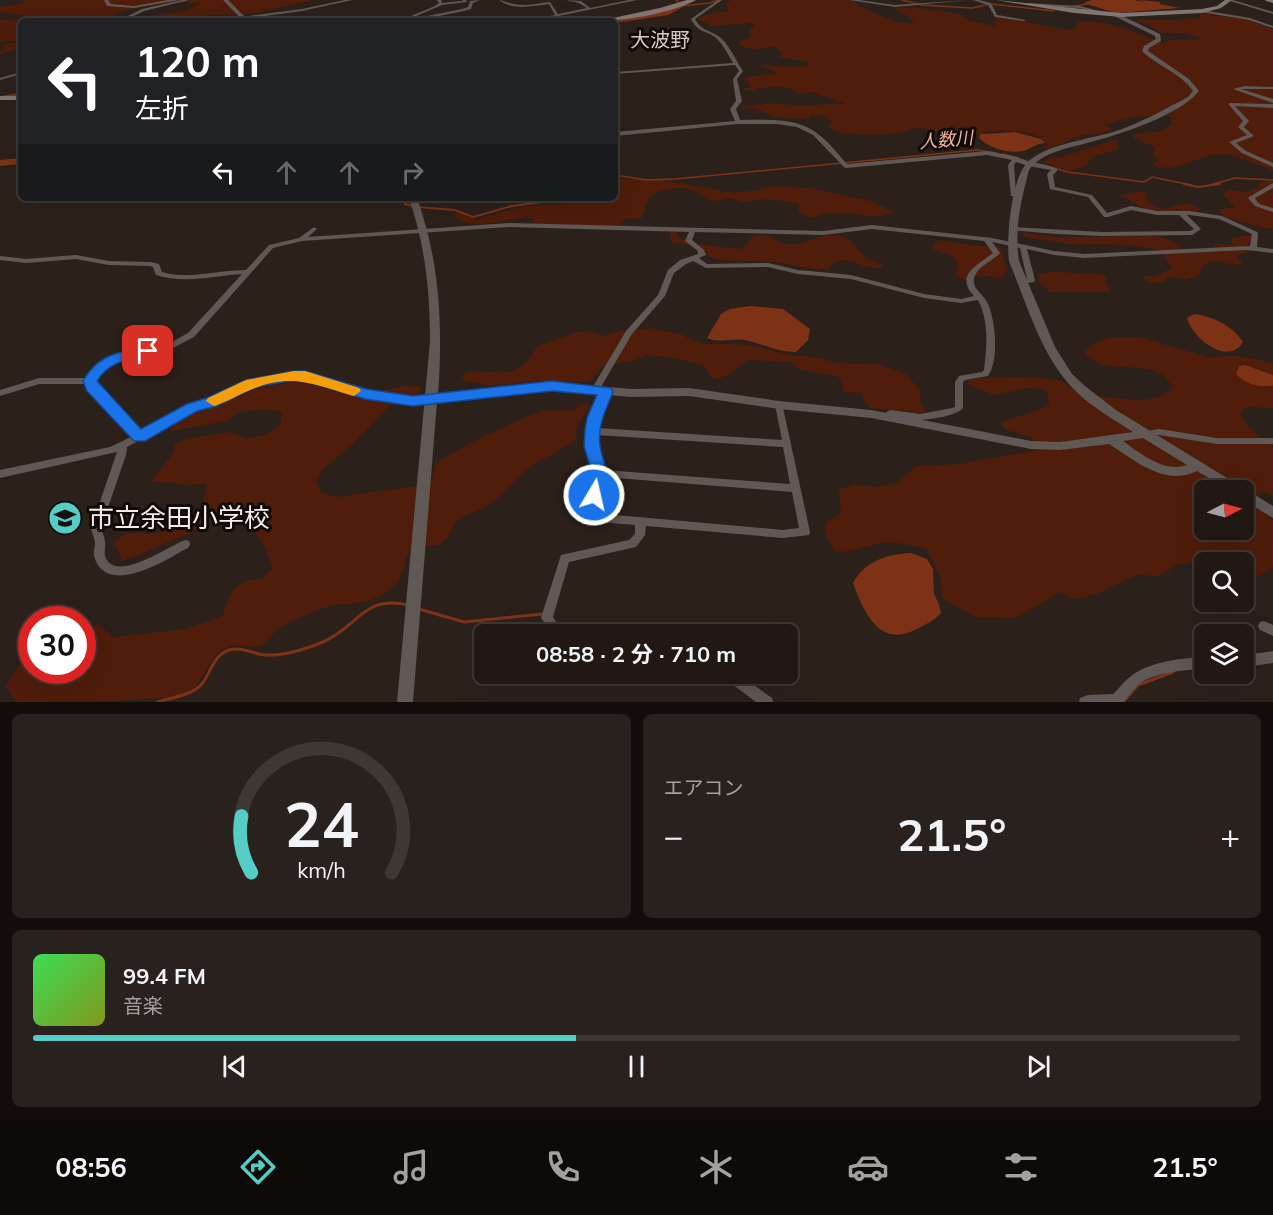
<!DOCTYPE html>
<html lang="ja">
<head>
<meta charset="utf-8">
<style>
	body { margin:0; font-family:Mulish,"Noto Sans JP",sans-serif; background:#29211d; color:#f1f3f6; height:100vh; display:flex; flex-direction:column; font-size:22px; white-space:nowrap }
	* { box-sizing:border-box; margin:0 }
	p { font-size:20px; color:#a2a0a0 }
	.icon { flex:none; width:33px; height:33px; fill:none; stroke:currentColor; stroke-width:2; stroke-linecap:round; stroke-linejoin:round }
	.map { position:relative; height:702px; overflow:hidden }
	.sheet { display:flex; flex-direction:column; gap:12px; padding:12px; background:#120d0b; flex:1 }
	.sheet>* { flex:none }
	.top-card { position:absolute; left:18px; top:18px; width:600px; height:183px; border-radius:9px; box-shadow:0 6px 24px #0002,0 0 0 2px #3e3734; background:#202124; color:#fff; overflow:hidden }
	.needle { width:39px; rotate:84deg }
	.fabs { position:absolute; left:1194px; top:480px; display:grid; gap:12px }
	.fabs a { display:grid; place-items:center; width:60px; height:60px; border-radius:9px; background:#211814; box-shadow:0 6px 24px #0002,0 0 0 2px #3e3734; font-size:30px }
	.speed { position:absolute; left:18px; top:606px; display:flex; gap:12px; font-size:30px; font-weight:700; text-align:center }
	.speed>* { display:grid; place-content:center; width:78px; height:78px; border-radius:50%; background:#211814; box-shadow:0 6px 24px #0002,0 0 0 2px #3e3734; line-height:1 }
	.speed .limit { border:9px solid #d22; background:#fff; color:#111 }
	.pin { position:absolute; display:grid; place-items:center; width:51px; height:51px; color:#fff; margin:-26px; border-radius:12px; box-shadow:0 3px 9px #0006 }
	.me { position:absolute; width:66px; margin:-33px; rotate:9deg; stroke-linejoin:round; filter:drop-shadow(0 0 4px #0008) }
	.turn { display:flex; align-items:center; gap:21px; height:126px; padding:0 18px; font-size:27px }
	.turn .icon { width:78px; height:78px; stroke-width:2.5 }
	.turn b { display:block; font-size:42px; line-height:51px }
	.lanes { display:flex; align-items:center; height:57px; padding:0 18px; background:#0003; justify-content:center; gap:30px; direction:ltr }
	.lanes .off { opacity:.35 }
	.big { font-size:45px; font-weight:700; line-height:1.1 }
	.sheet .card { flex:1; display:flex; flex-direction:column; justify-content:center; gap:9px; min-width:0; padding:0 21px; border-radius:9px; background:#29211d }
	.sheet .dial { align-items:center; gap:0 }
	.dial svg { height:156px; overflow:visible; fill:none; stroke:#3e3734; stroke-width:7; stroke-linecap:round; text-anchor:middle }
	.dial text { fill:#f1f3f6; stroke:none }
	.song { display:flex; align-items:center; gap:18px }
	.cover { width:72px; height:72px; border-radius:9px; background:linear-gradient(135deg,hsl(130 70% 55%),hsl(70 70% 35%)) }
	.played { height:6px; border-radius:3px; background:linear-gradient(90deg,#54cdc7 45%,#3e3734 45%) }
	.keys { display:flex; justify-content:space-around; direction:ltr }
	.heat { display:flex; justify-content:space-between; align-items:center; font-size:33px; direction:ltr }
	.sheet .tiles { flex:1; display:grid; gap:12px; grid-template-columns:1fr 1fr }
	.card:last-child { grid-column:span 2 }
	.trip { position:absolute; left:474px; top:624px; width:324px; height:60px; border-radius:9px; background:#211814; box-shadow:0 6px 24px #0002,0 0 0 2px #3e3734; font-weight:700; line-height:60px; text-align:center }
	.dock { display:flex; height:96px; justify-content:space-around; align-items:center; background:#0d0a08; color:#a2a0a0 }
	.dock .icon { width:42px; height:42px }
	.dock .active { color:#54cdc7 }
	.dock b { font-size:27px; color:#f1f3f6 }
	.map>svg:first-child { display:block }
</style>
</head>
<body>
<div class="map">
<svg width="1273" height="702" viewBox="0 0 1273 702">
	<rect width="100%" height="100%" fill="#2c201b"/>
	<!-- green -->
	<path fill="#4f1d0a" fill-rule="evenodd" d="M24 0H313L252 14 209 15 177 21H136C156 10 183 17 200 3L178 2 160 4 126 10 101 21 107 17 93 15 75 21H21V47L0 55V52L5 49 0 47 19 41H0V20L18 19 25 16 0 12V7L25 3 21 2Z
		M731 0H848L856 2 858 6C875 12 896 27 914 22 910 14 901 15 895 9L897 7 920 8 958 14 968 20 994 26 997 18C1023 18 1049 29 1074 30L1078 22C1109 19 1135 34 1163 43L1171 40 1202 39 1184 33H1161L1150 26 1134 20 1195 19 1201 18 1199 14 1204 13 1248 20 1273 29V171C1257 164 1231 151 1213 155 1192 159 1175 174 1153 165L1158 161 1153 154 1155 147 1133 138 1137 133 1159 132 1172 125 1170 116C1149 115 1125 117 1105 125L1112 130C1101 135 1088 133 1077 137 1066 142 1057 145 1045 149L1043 147 1047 143C1034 128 1004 130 985 132 978 134 970 137 962 136 947 135 933 129 917 128 909 128 906 132 899 133 885 135 837 137 828 127L832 122 822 115 810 116V119C801 118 790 119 780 118 771 117 765 112 757 109 753 108 746 109 742 109L743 106 775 103 793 105 847 104 812 92 799 94 791 89 780 87 756 88 757 91 742 90 751 86 745 78 777 73 760 65 795 67 810 65 809 62 777 57 783 54 775 47C761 47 749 54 738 42L751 37 749 31 755 24 748 23 711 26 697 18 712 13 728 11 727 3Z
		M1114 140 1120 141 1117 143V150L1094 156 1085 166 1071 171 1044 163 1048 158 1061 157Z
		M623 179 663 180 727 192 753 191 774 186 810 188 871 201 895 212 879 217 842 213 824 214 812 218 798 213 799 205 796 203 767 199 744 202 729 198 718 201 709 200 693 190 681 188 659 191 648 199 642 218 625 219 616 227H572L534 224 532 218 528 217C509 218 467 234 454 214L459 213 477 220 508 210 528 206 564 204 593 198H615V182Z
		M1273 181V229C1257 227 1236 221 1221 215L1219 210 1235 207 1223 195C1230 187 1233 191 1242 192 1247 192 1253 190 1258 188L1260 182Z
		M1140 191 1148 194 1147 199C1150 202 1155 206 1159 208 1172 212 1185 195 1201 210 1193 213 1152 212 1143 208 1134 204 1128 198 1118 196Z
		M670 232H677V237L695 244 739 249 746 246C748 240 752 236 759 235 770 233 775 242 785 244 806 247 819 230 844 237 853 240 857 250 864 256 870 262 878 261 884 267 866 275 842 247 828 269 808 270 790 264 771 262 748 260 731 263 709 257L707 252 687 244 671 243Z
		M1026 233 1057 237 1152 236C1164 238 1174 240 1182 249L1215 251V244L1233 245 1231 240 1234 237 1253 235 1252 241 1246 246 1250 251 1237 256 1243 263 1234 265 1217 261 1203 264 1199 276 1184 280 1172 277 1166 279 1164 282 1150 283 1140 277 1156 276 1172 268 1160 250 1129 245 1067 244C1052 238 1034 243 1020 234Z
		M939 240 977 246H1000L1007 270 1003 277 970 276 967 281 956 275 958 262 951 255 932 249 935 242Z
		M1060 272 1102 274 1107 278 1105 284 1111 289 1108 292H1051C1043 288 1037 282 1037 273Z
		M651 328 684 335 687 338 702 343 750 345 785 354 819 358 838 363 878 364 906 374 920 390V400L926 413 871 408 865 403 862 393 844 392 840 378 836 376 799 369 791 362 748 360 729 374 718 379 710 376 705 366 679 359 648 355 630 362 610 363 602 367 594 379 587 382 533 381 486 386 480 383 465 382 462 376 467 371C498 371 519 382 537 346L578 332 590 331 603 336 620 331Z
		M1112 337H1139L1208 357 1240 356 1273 363V408L1246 407 1240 414 1248 426 1273 447V496L1260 491 1259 507 1273 521V567L1255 579 1244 577V562L1205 561 1176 565 1159 576 1136 575 1097 594 1075 599 1060 592 1016 618 976 617 943 599 940 575 927 549C913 546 898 542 883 543 866 545 852 553 835 552L826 536V522L841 514 839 490 854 484 875 487 895 484 916 466 960 464 1038 450 1031 437 1006 430 1000 423C1016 415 1034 415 1049 404L1047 391 1036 387 993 395 968 384 969 379C998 377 1028 375 1057 380 1068 382 1072 391 1080 394 1086 396 1093 395 1099 396 1120 398 1159 407 1173 387 1169 382 1165 376 1160 373 1136 361 1101 376 1084 352L1093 344ZM1204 490H1244V530H1204Z
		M294 382C313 383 332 393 350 394 374 394 397 385 421 386L419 393 403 397 388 407 352 445 322 470 316 482 322 493 336 497 431 484 436 463 480 438 541 411 574 410 581 404 590 405 577 427 575 441 530 467 499 497 485 507 466 515 454 524 448 537 440 545H412C404 558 405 576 394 586 367 611 347 598 318 610 305 615 288 622 277 630 270 636 266 645 256 647 248 648 237 643 229 646 204 655 206 690 180 696 127 702 71 702 17 702L6 686 16 669 31 658 32 670H82L83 629 97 624 114 637 185 629 222 617C230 595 233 579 261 579L272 569C267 546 252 517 226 517 216 517 204 526 195 530 171 541 147 552 122 561L114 542 125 534 156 533 202 511 207 484 188 485 151 481 172 455 175 445 187 439 230 432 247 439 266 435 280 425 282 412 265 409 240 412 226 421 170 431 172 425 192 412 263 387Z"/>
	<!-- water -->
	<path fill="#7d3215" d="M1092 0H1134L1147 3 1138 0 1161 2 1159 4 1180 8 1116 13 1083 3Z
		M1015 132 1041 139 1045 143C1037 144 1033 147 1026 150 1012 155 990 149 979 138L980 134H985Z
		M750 306 783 309 810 329 808 340 796 352C778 353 762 343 744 340 731 338 719 344 707 338L721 314 730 309Z
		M1194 314C1212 316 1233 326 1243 342 1228 367 1192 338 1187 318Z
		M1245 365 1273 375V386C1258 387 1247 385 1236 374L1239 366Z
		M911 553 927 559 933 569 934 594 939 604 941 613C934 621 926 624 917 629 879 649 864 612 853 583 865 561 887 554 911 553Z"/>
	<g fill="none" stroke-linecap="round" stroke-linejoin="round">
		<!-- stream-far2 -->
		<path stroke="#7d3215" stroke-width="1.5" d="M676 0 681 6 710 3 717 0
			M902 0 922 5 972 8 990 4 1054 11
			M1075 6 1087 4
			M1003 154 1026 161
			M1043 165 1068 172 1144 182 1152 177 1191 185
			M615 175 647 180 675 179 977 150 997 153
			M1210 185 1235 178 1273 180"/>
		<!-- stream-far1 -->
		<path stroke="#7d3215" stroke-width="2" d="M1184 184 1198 187 1220 184
			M405 198V204L412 206
			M418 207 455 210 473 217 512 206 573 198"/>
		<!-- stream -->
		<path stroke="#7d3215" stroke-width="3" d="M419 609 464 622 543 614
			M158 702C172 697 190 696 201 685 211 674 212 656 229 650 241 646 253 654 265 655 284 656 306 649 323 642 359 626 363 595 408 605
			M1123 702 1138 685 1173 672"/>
		<!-- river -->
		<path fill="#7d3215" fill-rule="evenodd" d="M681 4 683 7 668 15 615 23 611 21 666 11Z
			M21 92V96L6 98 2 96Z
			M21 158V164L0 166V160Z"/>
		<!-- minor -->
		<path fill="#5f5855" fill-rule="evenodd" d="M182 0H189L144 11 123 21H118L142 9Z
			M345 0H352L302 11 227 21H215L193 18 195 17 219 20 302 9Z
			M437 0H441L442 3 463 1 462 0H466L467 2 442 5 407 20 462 9 468 7 470 1 480 0 473 3 471 9 464 11 414 21H399L435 6 439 3Z
			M499 0C505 1 508 3 514 4 526 7 538 3 550 2L558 14 587 8 579 3 566 0 581 1 590 8 629 0H637L534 21H526L555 15 549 4C532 6 514 11 499 0Z
			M718 0H722L695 19C702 32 712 30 722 39 731 48 736 61 743 71L737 79 742 101 736 109 740 120C765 120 797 117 818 134 829 142 838 154 847 164L987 151 1018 157 1019 158C1031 163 1045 163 1057 169V171L1053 175 1055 187 1092 195 1107 213 1131 206 1157 211H1190L1222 216 1257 232 1258 233 1257 247 1273 249V253L1247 250 1084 258 1054 255 1027 249 1035 280 1034 282 1022 284 1018 282 1019 280 1027 279 1020 248 992 242 1000 253C993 261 976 267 974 279 972 289 983 294 987 302 996 319 999 361 988 376L965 380 963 382V408C956 416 932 419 921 420 909 421 898 414 887 419L884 418 882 416 888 411 891 410 920 414 952 408 955 407V382L959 376 982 372 984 370C987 346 989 321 978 300L961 303 924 298 851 279 798 274 768 267 706 268 693 261 686 264 674 273 665 296 632 334 598 392 595 393 591 390 626 331 658 295 668 270 680 260 698 254V251L685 241 689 232 509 227 302 241 273 248 194 337 173 348 126 356 100 371 94 381 96 386 140 432 180 409 209 400 249 381 281 374 305 373 347 386 383 394 413 398 432 396 435 397 436 399 435 401 413 404 383 400 346 392 305 379 281 380 254 385 215 404 186 413 142 439 127 447 126 455 101 528C102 533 105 537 105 542 106 547 104 552 105 556 115 585 170 545 185 540L189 541 190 544 189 547C168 559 106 599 94 556 93 552 95 547 95 542 94 537 92 533 91 528L117 452 0 478V470L110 447 133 436 89 389 87 384H39L0 396V390L39 378H87L94 367 121 352 168 344 188 333 242 274C213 276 184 284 156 275L153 267 150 266 109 265 76 259 26 263 0 260V256L26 259 76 255 109 261 151 262 159 264 162 272C189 280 218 270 246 270L269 245 299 238 314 227 317 229 308 237 509 223 823 231 872 225 992 238 1054 251 1084 254 1250 246 1252 234 1219 219 1190 215H1187L1201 229 1192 235 1102 236 1056 234 1009 230V228L1011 227 1102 232 1190 231 1194 229 1179 215H1157L1131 210 1108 217H1104L1088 197 1050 189 1047 174 1051 170 1028 166 1016 162 1014 165 1016 193 1021 195 1018 197 1011 196 1008 165 1012 160 987 155 846 168 844 167 813 135 797 127 777 124H738L615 136V132L735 121 730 109 736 101 733 79 739 71 735 65 615 74V72L733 63C728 54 723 44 715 37 704 29 699 34 691 19ZM872 229 984 241 993 253C978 265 954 275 974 296L961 299 924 294 851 275 798 270 768 263 707 264 699 258 706 255 704 250 692 240 695 232 823 235Z
			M849 0H859L895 5 969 0 895 7Z
			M973 0H979L991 3 997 15 1026 20 1024 21 995 17 988 5Z
			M1227 0H1233L1273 12V14Z
			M1028 3 1080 6 1103 12 1101 13 1080 8 1027 5Z
			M1202 10 1250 18 1273 26V28L1249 20 1201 12Z
			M21 72V74L0 80V78Z
			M1244 86 1273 87V89H1241L1273 99V103L1233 89Z
			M1229 103 1273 104V108L1235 106 1249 121 1244 127 1254 136 1236 143 1246 151 1273 163V167L1242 153 1229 142 1247 135 1238 127 1243 121 1229 105Z
			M1273 183V188L1255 198 1259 204 1273 208V212L1255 206 1248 198 1249 197Z
			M606 388 610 391 599 419 597 428 782 440 775 405 776 403H782L810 532 809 535 783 538 646 526 645 535 636 547 569 562 553 617 564 634H552L541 618 561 555 629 540 635 534V525L587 521 583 520 582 517 595 473 587 446V431L589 419 602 391ZM597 435 783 447 790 484 604 470 597 446ZM604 477 792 492 799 528 783 530 593 513Z
			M1159 429 1217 438H1273V444H1217L1159 435 1145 437 1142 436 1140 434 1142 432Z
			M1264 621 1273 625V636L1260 630 1258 626 1260 622Z
			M1273 651V663L1244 667V655Z
			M1204 657V669C1185 670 1155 672 1139 684 1133 689 1129 697 1123 702H1079L1080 698 1088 695 1113 694C1119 689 1123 682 1130 677 1147 662 1182 658 1204 657Z
			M722 674H738L772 698 773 702H756L724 678Z"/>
		<!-- tertiary -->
		<path fill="#5f5855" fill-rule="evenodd" d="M104 0H108L111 4 134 6 168 0H179L134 8 107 6Z
			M223 0H228L249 21H243Z
			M1114 14H1118L1160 34 1161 41 1149 48 1148 51 1189 79 1199 91C1180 115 1121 134 1091 142 1070 148 1043 151 1029 170 1021 201 1014 229 1019 261L1055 347 1072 374 1085 386 1116 410 1273 506V518L1244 500V490H1229L1197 471C1165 487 1134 460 1109 444L1060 450 1031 449 871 418 779 409 689 396 631 397 552 390 437 402 413 702H397L430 341C430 291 425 245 409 198H417C440 262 443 327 438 395L552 382 631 389 689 388 779 401 871 410 1031 441 1060 442 1133 432C1110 417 1081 401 1064 378 1038 345 1025 300 1009 261 1006 239 1011 174 1030 160 1051 143 1087 140 1113 132 1139 124 1163 110 1188 97L1193 91C1181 73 1157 66 1142 51L1144 46 1156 39 1155 36 1114 16ZM1143 438 1187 465C1164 473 1141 454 1123 441Z"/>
		<!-- secondary -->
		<path fill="#807571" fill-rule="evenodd" d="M687 0H696C671 13 626 21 598 21L660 8Z
			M996 0 1121 13 1202 9 1217 6 1225 0H1232L1221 8 1202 13 1121 17 1074 13Z
			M1265 0H1273V3L1266 1Z
			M0 96H21V100H0Z"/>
	</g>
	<!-- route -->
	<path fill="#1a73e8" stroke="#114b97" stroke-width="1.5" d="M148 346 153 348 155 351 153 354C132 359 109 360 97 381L141 429 187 404 207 398 246 380 294 371H305L366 389 413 396 552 381 611 388 613 392C606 409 597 426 600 446 604 470 614 473 600 499L594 501 588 499 585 495 592 473 584 446 585 431 587 418 597 395 552 391 413 406 365 399 304 380H294L255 387 217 406 197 411 145 441H134L87 391 83 381C99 353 119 353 148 346Z"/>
	<!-- slow -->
	<path fill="#f59e0b" d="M294 371H305L359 388 361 391 354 396C317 386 292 372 253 389 239 394 227 402 214 406L206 401 208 398 246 380Z"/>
	<!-- icons -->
	<defs>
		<g id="school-disc" transform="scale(1.725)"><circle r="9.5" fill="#54cdc7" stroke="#100b09"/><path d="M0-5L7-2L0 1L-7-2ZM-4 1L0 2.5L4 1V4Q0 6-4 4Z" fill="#111"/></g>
	</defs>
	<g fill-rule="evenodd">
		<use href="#school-disc" x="65" y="518"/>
	</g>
	<g text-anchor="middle" stroke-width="6" stroke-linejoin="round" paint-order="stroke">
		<!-- far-water labels -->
		<g font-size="18" font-style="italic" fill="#f5b29a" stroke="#100b09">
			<text transform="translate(946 140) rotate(-5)" y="6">人数川</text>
		</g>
		<!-- far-quarter labels -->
		<g font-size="20" fill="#dac8c2" stroke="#100b09">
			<text x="660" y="47">大波野</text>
		</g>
		<!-- near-poi labels -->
		<g font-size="26" fill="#f6edea" stroke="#100b09" text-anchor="start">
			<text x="88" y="527">市立余田小学校</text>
		</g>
	</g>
</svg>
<div class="fabs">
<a><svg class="needle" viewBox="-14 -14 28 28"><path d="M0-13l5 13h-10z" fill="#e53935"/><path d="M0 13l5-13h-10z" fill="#a2a0a0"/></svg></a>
<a><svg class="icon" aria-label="search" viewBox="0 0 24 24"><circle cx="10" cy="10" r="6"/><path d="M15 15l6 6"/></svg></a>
<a><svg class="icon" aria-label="layers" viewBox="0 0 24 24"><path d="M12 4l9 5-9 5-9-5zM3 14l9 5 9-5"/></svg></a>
</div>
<div class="speed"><div class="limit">30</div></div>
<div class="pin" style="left:148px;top:351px;background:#d93025"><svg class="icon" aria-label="arrive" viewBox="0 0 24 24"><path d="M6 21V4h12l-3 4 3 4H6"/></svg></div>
<svg class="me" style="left:594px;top:495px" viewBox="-20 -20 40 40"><circle r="17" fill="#1a73e8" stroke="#fff" stroke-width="3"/><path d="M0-11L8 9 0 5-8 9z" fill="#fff"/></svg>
<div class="trip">08:58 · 2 分 · 710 m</div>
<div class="top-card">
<div class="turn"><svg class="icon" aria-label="left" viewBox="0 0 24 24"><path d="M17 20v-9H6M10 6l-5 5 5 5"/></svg><div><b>120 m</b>左折</div></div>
<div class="lanes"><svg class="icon" aria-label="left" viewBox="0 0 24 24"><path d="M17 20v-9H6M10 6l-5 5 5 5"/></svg><svg class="icon off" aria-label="ahead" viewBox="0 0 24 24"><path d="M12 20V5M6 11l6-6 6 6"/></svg><svg class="icon off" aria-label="ahead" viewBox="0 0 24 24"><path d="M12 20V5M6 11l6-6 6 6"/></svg><svg class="icon off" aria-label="right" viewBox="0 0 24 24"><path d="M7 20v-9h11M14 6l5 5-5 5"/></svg></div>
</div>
</div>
<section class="sheet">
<div class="tiles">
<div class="card dial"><svg viewBox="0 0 100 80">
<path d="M14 69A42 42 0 1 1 86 69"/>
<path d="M14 69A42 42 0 0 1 9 40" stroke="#54cdc7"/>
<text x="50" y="56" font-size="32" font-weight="700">24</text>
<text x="50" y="72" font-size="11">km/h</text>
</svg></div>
<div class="card"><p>エアコン</p>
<div class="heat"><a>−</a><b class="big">21.5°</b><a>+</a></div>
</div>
<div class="card">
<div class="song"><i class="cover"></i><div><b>99.4 FM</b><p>音楽</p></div></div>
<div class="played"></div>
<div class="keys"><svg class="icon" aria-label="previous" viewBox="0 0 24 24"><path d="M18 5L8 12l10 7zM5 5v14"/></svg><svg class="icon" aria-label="pause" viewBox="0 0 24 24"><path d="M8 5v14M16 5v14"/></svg><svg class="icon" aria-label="next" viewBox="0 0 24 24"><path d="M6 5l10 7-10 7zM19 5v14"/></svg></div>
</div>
</div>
</section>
<nav class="dock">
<b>08:56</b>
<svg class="icon active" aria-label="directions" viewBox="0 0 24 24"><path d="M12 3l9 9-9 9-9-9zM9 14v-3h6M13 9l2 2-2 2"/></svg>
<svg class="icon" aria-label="music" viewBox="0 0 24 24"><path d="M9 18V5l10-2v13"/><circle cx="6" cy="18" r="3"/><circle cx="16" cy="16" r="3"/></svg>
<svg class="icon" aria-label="phone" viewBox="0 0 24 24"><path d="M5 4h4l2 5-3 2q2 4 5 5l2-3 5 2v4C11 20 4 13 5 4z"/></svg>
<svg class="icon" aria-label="climate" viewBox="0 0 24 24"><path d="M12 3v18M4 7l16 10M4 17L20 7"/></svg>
<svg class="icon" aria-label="car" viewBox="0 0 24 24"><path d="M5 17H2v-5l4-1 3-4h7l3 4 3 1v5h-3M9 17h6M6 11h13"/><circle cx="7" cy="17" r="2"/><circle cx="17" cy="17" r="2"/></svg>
<svg class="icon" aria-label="filters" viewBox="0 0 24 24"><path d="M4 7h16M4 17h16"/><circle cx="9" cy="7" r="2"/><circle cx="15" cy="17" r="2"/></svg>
<b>21.5°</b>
</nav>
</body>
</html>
